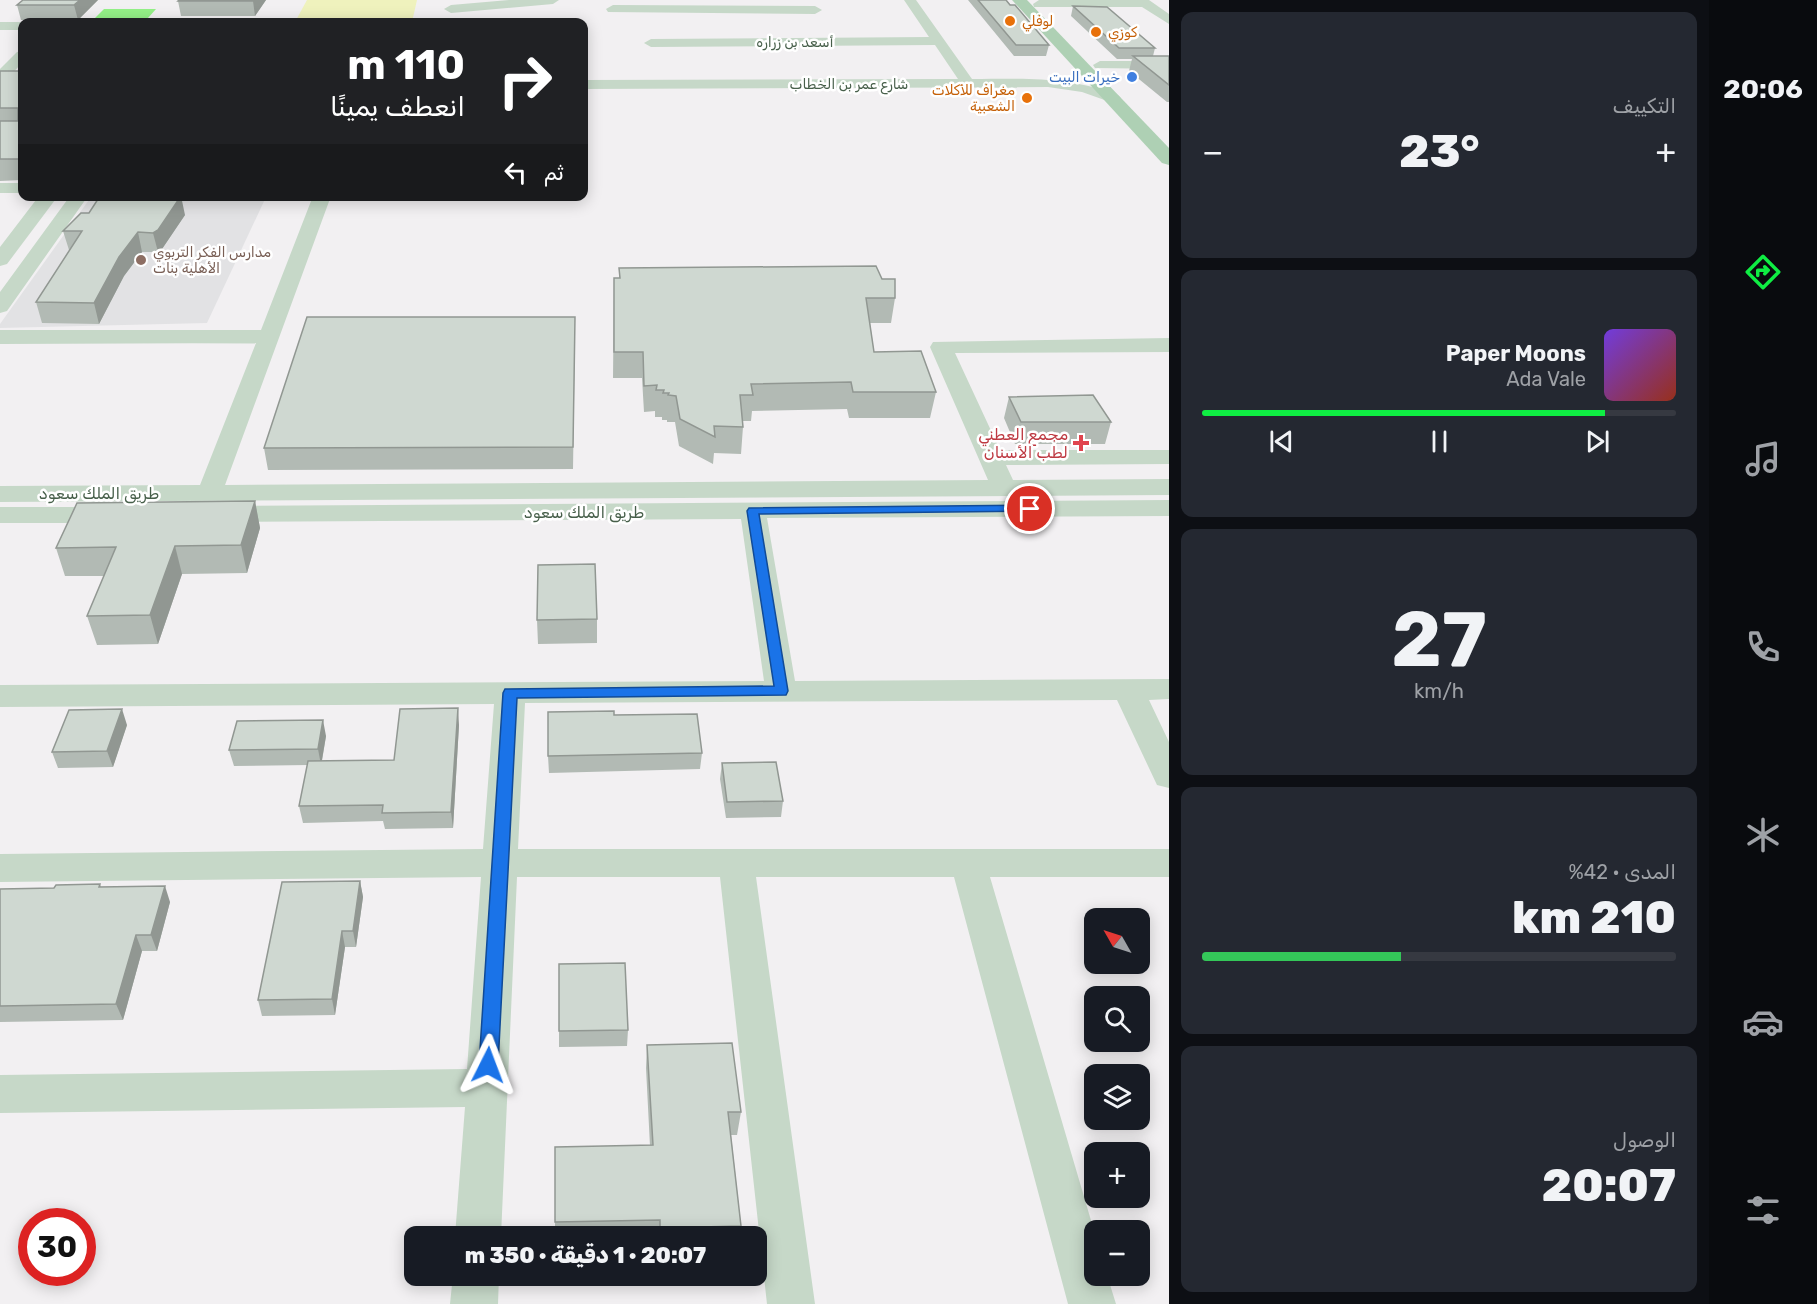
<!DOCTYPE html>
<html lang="ar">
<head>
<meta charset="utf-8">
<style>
	body { margin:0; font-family:Rubik,Vazirmatn,sans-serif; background:#242831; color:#f1f3f6; direction:rtl; height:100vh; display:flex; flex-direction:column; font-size:22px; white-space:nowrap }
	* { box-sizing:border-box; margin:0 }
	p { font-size:20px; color:#9ea1a6 }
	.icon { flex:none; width:33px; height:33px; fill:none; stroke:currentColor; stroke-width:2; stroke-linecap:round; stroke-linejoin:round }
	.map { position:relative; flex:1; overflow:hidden; direction:ltr }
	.panel { display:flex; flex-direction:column; gap:12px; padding:12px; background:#0d0f14; width:540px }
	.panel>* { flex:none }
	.hud { position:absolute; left:18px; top:18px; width:570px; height:183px; border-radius:12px; box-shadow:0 3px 15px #0003; direction:rtl; background:#202124; color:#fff; overflow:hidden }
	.needle { width:39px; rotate:309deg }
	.fabs { position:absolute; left:1084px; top:908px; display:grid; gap:12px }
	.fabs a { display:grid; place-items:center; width:66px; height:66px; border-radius:12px; background:#171b24; box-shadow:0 3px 15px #0003; font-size:30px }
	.speed { position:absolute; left:18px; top:1208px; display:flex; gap:12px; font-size:30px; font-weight:700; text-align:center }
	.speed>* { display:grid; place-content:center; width:78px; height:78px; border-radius:50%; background:#171b24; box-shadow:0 3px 15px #0003; line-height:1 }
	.speed .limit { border:9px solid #d22; background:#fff; color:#111 }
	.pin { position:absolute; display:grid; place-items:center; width:51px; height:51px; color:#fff; margin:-26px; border:3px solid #fff; border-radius:50%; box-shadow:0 2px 6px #0007 }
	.me { position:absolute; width:66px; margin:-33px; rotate:3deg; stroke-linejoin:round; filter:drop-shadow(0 0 4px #0008) }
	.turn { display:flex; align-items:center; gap:21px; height:126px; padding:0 24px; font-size:27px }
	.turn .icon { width:78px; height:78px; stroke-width:2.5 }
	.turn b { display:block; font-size:42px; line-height:51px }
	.then { display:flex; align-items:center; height:57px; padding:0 24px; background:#0003; gap:12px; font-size:22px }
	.big { font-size:45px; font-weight:800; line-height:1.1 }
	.panel .widget { flex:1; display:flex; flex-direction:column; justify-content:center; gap:9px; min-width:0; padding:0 21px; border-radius:12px; background:#242831 }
	.panel .dial { align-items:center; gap:0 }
	.dial b { font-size:78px; line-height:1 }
	.song { display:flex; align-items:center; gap:18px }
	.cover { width:72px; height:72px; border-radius:9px; background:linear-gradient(135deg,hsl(260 70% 55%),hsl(10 70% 35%)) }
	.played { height:6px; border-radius:3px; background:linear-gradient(90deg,#0fed43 85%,#363941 85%) }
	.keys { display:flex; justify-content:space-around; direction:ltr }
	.heat { display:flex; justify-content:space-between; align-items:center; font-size:33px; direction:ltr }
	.charge { height:9px; border-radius:4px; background:linear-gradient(90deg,#34c759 42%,#363941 0) }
	.trip { position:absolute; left:404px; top:1226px; width:363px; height:60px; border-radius:12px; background:#171b24; box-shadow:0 3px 15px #0003; font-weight:800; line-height:60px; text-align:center; direction:rtl }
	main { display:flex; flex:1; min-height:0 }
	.dock { display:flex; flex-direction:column; width:108px; justify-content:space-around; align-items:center; background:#090b0e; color:#9ea1a6 }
	.dock .icon { width:42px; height:42px }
	.dock .selected { color:#0fed43 }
	.dock b { font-size:27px; color:#f1f3f6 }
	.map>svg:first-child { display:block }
</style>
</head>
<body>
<main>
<nav class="dock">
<b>20:06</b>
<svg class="icon selected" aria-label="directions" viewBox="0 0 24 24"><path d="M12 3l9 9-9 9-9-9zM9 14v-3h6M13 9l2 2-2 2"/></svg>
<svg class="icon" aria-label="music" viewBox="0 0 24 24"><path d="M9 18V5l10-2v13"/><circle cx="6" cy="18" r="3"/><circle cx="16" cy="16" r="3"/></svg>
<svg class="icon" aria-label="phone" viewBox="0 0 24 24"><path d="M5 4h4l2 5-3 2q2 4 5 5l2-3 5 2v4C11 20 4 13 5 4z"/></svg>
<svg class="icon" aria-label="climate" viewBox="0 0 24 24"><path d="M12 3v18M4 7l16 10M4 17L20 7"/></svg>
<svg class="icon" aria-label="car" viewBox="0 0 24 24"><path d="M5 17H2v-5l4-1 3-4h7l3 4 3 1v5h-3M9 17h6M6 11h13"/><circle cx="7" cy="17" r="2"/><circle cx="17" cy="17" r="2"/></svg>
<svg class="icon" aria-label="filters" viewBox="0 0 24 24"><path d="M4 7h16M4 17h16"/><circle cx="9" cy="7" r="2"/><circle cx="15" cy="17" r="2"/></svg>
</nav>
<section class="panel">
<div class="widget"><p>التكييف</p>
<div class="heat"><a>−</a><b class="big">23°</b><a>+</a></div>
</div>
<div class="widget">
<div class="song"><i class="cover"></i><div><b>Paper Moons</b><p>Ada Vale</p></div></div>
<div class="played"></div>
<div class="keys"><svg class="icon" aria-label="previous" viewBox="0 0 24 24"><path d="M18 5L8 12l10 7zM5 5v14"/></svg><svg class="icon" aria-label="pause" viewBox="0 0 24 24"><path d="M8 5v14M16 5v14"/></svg><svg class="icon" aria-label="next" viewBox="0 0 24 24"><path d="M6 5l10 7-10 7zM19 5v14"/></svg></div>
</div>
<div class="widget dial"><b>27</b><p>km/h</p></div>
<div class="widget"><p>المدى · 42%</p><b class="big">210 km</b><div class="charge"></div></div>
<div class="widget"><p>الوصول</p><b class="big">20:07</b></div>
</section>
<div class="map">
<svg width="1169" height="1304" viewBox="0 0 1169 1304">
	<rect width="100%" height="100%" fill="#f2f0f2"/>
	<!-- education -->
	<path fill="#e2e2e4" d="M91 197H266L207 323 0 328V324Z"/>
	<!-- green -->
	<path fill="#eff2bd" d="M307 0H417L412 22H295Z"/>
	<!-- water -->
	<path fill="#94f187" d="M104 9H156L148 18H95Z"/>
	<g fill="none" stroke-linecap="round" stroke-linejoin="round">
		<!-- minor -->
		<path fill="#c6d8c8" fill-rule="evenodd" d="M509 0H559L553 4 451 13 444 9 451 5Z
			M904 0H916L972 79C1026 79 1067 76 1118 95L1121 98 1113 103 1082 92 1048 87 584 89V80L958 79 935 45 651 47 644 43 651 39 929 37Z
			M1039 0H1149L1169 14V24L1142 7H1034L1033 4Z
			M613 5 815 6 822 10 815 14 608 12 606 9Z
			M0 22H24L22 30H0Z
			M22 51V63L5 81 0 82V69L17 52Z
			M1100 61H1169V69L1095 68 1093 65Z
			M0 183H22V193H0Z
			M39 196H58L7 264 0 266V247Z
			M70 196H88L7 311 0 313V292Z
			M313 196H331L225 485 988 480 930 347 933 342 1169 338V352L955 353 1000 450H1169V464L1006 465 1013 480 1169 479V495L0 502V486L200 485 256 343 0 344V330H261Z
			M1169 500V516L767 518 795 681 1169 679V699L1149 700 1169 742V788L1157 785 1117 700 525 703 518 849H1169V877H990L1095 1234V1275H1107L1116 1304H1068L954 877H756L815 1304H767L720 877H517L501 1236H455L465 1107 0 1113V1075L467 1069 481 877 0 882V854L483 849 494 704 0 707V685L764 681 741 519 216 522 207 520 203 514 207 508 216 506Z
			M0 507H111L120 509 124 515 120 521 111 523H0Z
			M453 1275H499L498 1304H450Z"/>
		<!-- major -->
		<path fill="#aed0b4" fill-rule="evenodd" d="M1012 0H1027L1169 148V165L1162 163Z"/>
	</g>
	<!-- wall -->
	<path fill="#b2bab4" d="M98 0 78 20H21L17 5Z
		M266 0 255 16H181L178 1Z
		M968 0H1006L1049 45 1046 56H1014Z
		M1073 6 1155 48 1153 56H1169V102H1167L1129 71 1132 59H1117L1071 16Z
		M0 71H22V180L0 181Z
		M185 215 162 249 158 252H142L124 276 99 324 42 323 36 302 70 250H69L63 231Z
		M619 268 882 279 895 298 891 323H870L874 352 936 392 930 418H849L847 409 752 411 751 421H743V427L741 454 714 453 713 464 679 446 675 422H667V420H662V417H655V411L644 412 642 378H613L614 278H619Z
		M575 337 573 469 268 470 264 448Z
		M1009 397 1111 422 1105 444H1015L1004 418Z
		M255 501 260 528 247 573 182 574 158 644 97 645 87 616 105 576H65L56 548Z
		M597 619V643L538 644 537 620Z
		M614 715 702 753 700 769 549 773 548 756Z
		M127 725 113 767 58 768 52 752Z
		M459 725 453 828 385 829 383 821 303 823 299 806 308 765 234 766 229 750 326 736 322 761 394 760Z
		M722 763 783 801 781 817 726 818 720 779Z
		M360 881 363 897 356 947H345L335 1015 262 1016 258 1000Z
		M100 884 101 887 170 902 157 951H142L123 1020 0 1022V889L54 888Z
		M628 1030 627 1046 559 1047V1031Z
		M647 1045 741 1112 737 1135H731L741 1226 739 1236H555V1222L650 1146 646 1068Z"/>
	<!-- shaded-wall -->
	<path fill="#919792" d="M80 0H98L78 20 74 5Z
		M254 0H266L255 16 253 1Z
		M181 196 185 215 162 249 158 252 153 233Z
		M138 232 142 252 124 276 99 324 94 303 119 257Z
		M255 501 260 528 247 573 241 545Z
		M175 546 182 574 158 644 150 615Z
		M458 708 459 725 453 828 451 812Z
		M122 709 127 725 113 767 107 751Z
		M323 720 326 736 321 765 318 749Z
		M360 881 363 897 356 947 353 931Z
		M165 886 170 902 157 951 151 935Z
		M342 931 345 947 335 1015 332 999Z
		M136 935 142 951 123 1020 116 1004Z"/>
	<!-- building -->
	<path fill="#cfd8d1" stroke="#919792" stroke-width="1.5" d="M23 0H80L74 5H17Z
		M179 0H254L253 1H178Z
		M978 0H1006L1010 5H1015L1049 45H1016Z
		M1073 6 1107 7 1155 48H1119Z
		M1133 56H1169V85Z
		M0 71H22V159H0V121H18V108H0Z
		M100 196H181L158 230 153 233 138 232 119 257 94 303 36 302 82 231H63L81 213H89Z
		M876 266 882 279H895V298H866L874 352 921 351 936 392H853L851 382 751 384 753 395H740L743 427 714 426 715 437 680 419 676 396 668 395 669 393H663L664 390H656L657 385 644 386 643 352H614V278H620L619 268Z
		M307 317H575L573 447 264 448Z
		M1093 395 1111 422H1021L1009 397Z
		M255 501 241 545 175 546 150 615 87 616 116 547 56 548 77 503Z
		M595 564 597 619 537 620 538 565Z
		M458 708 451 812 382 813 383 805 299 806 308 761 394 760 400 709Z
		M122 709 107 751 52 752 69 710Z
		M614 711V715L697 714 702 753 548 756V712Z
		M323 720 318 749 229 750 237 721Z
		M776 762 783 801 727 802 722 763Z
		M360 881 353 931H342L332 999 258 1000 282 882Z
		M100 884 99 887 165 886 151 935H136L116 1004 0 1006V889L54 888 56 885Z
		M625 963 628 1030 559 1031V964Z
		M732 1043 741 1112H728L741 1226 660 1228V1220L555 1222V1147L653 1145 647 1045Z"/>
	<!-- route -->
	<path fill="#1a73e8" stroke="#114b97" stroke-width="1.5" d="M1030 505 1036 509 1034 511 759 514 788 691 786 695 517 698 498 1065 495 1071 488 1074 482 1071 479 1065 503 693 505 689 774 686 747 511 749 508Z"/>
	<!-- markers -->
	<g fill="#e8710a" stroke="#fff" stroke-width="2">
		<circle cx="1010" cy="21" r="6"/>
		<circle cx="1096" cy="32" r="6"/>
		<circle cx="1027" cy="98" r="6"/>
	</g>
	<circle fill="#3f7fe0" stroke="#fff" stroke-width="2" cx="1132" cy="77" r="6"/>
	<circle fill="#8d6e63" stroke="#fff" stroke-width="2" cx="141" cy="260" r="6"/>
	<path fill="#e0444e" stroke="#fff" stroke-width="2" d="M1078 434h6v6h6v6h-6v6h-6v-6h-6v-6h6z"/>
	<g text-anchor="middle" stroke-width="5" stroke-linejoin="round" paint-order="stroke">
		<!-- far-food labels -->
		<g font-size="14" fill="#c56008" stroke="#fff" text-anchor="start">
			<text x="1022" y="26">لوفلي</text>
			<text x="1108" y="37">كوزي</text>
			<text x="1015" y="95" text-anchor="end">مغراف للأكلات<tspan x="1015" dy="16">الشعبية</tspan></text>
		</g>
		<!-- far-street labels -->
		<g font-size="14" fill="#475f4a" stroke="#fff">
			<text x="795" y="47">أسعد بن زراره</text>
			<text x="849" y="89">شارع عمر بن الخطاب</text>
		</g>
		<!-- far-shop labels -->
		<g font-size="14" fill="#366cbe" stroke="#fff" text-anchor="end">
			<text x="1120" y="82">خيرات البيت</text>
		</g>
		<!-- far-education labels -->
		<g font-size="14" fill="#785e54" stroke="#fff" text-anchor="start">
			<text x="153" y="257">مدارس الفكر التربوي<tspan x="153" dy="16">الأهلية بنات</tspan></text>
		</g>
		<!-- health labels -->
		<g font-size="16" fill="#be3a42" stroke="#fff" text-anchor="end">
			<text x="1068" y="440">مجمع العطني<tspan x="1068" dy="18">لطب الأسنان</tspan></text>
		</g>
		<!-- street labels -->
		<g font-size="16" fill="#475f4a" stroke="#fff">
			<text x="99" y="499">طريق الملك سعود</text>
			<text x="584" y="518">طريق الملك سعود</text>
		</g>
	</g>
</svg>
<div class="fabs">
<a><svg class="needle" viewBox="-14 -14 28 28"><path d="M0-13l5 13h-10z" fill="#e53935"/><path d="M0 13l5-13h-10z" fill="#9ea1a6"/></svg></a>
<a><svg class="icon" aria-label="search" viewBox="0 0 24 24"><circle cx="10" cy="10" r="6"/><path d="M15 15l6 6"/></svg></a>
<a><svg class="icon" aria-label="layers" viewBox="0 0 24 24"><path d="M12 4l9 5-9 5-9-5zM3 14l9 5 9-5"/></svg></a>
<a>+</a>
<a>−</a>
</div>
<div class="speed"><div class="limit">30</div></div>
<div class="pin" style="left:1030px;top:509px;background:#d93025"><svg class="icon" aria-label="arrive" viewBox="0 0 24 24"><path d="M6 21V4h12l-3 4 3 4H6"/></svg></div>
<svg class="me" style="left:488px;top:1065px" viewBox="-20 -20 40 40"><path d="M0-17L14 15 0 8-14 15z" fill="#1a73e8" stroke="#fff" stroke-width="4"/></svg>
<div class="trip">20:07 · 1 دقيقة · 350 m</div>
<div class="hud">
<div class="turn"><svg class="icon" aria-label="right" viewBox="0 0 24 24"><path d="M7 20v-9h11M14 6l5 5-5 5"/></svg><div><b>110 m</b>انعطف يمينًا</div></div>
<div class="then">ثم<svg class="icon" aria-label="left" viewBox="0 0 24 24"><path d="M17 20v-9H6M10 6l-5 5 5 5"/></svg></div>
</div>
</div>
</main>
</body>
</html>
